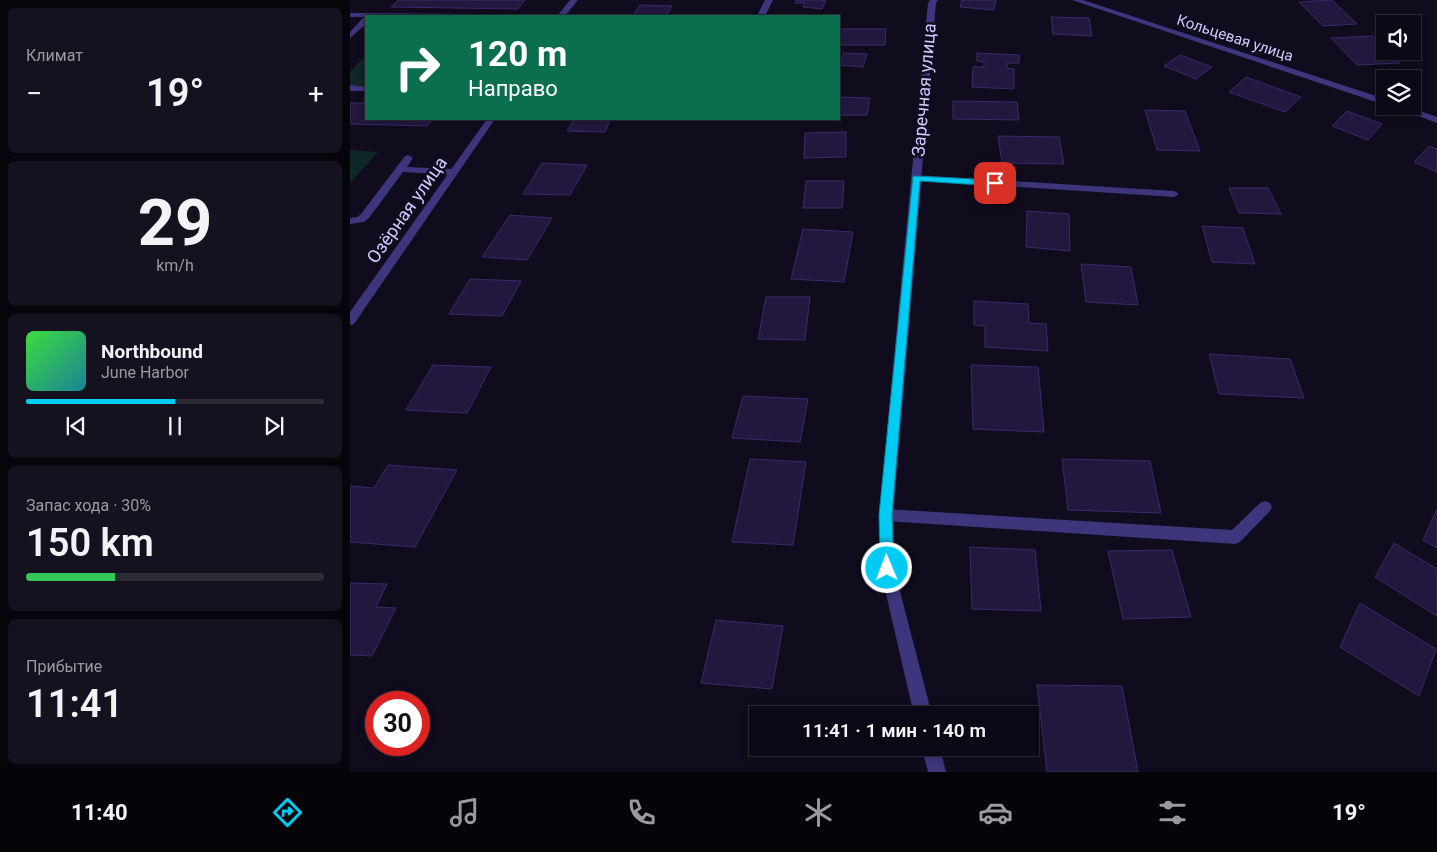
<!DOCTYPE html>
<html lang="ru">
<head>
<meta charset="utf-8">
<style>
	body { margin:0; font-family:Roboto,sans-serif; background:#15121f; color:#f1f3f6; height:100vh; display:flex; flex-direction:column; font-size:19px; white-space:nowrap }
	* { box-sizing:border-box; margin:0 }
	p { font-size:16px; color:#9a9aa1 }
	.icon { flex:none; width:28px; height:28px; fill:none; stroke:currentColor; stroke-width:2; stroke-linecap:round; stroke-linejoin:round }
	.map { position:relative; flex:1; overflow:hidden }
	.drawer { display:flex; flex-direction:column; gap:8px; padding:8px; background:#07050c; width:350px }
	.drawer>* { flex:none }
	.top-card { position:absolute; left:15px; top:15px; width:475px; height:105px; border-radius:0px; box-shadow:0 2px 8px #0003,0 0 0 1px #2c2a35; background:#0b6e4f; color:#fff; overflow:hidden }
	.controls { position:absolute; left:1026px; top:15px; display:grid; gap:10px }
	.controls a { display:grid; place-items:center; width:45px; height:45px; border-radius:0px; background:#0c0916; box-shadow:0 2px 8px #0003,0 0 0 1px #2c2a35; font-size:25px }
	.speed { position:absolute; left:15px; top:691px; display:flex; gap:10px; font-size:25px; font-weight:700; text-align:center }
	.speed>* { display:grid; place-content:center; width:65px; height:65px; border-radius:50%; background:#0c0916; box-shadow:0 2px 8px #0003,0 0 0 1px #2c2a35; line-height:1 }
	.speed .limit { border:8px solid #d22; background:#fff; color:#111 }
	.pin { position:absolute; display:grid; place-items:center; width:42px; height:42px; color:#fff; margin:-21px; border-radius:10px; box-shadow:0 2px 8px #0006 }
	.me { position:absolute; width:55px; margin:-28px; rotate:359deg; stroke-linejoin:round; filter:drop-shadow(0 0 4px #0008) }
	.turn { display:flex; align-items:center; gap:18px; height:105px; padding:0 20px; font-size:22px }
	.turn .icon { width:65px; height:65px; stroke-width:2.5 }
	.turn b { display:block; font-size:35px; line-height:42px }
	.big { font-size:38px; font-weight:600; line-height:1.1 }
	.drawer .widget { flex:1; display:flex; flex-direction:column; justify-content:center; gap:8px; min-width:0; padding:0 18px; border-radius:8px; background:#15121f }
	.drawer .dial { align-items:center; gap:0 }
	.dial b { font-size:65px; line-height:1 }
	.song { display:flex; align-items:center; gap:15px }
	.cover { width:60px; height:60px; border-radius:8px; background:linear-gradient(135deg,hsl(120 70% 55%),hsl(190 70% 35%)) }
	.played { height:5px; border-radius:2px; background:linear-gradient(90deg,#00ccf3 50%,#2c2a35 50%) }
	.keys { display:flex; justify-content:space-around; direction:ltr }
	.heat { display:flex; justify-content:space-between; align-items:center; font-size:28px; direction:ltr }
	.charge { height:8px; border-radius:4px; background:linear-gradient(90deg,#34c759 30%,#2c2a35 0) }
	.trip { position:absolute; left:399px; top:706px; width:290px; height:50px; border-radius:0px; background:#0c0916; box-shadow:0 2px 8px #0003,0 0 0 1px #2c2a35; font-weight:600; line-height:50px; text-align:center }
	.tab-bar { display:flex; height:80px; justify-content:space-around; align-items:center; background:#050409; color:#9a9aa1 }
	.tab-bar .icon { width:35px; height:35px }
	.tab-bar .active { color:#00ccf3 }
	.tab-bar b { font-size:22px; color:#f1f3f6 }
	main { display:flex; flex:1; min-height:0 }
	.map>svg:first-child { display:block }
</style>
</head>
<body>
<main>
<section class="drawer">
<div class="widget"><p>Климат</p>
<div class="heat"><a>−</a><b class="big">19°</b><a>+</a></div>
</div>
<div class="widget dial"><b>29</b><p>km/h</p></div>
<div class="widget">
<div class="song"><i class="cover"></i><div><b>Northbound</b><p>June Harbor</p></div></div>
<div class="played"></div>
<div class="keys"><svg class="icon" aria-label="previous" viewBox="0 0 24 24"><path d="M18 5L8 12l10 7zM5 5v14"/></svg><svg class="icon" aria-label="pause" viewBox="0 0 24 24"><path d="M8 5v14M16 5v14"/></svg><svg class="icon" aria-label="next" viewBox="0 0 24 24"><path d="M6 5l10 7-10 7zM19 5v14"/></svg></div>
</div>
<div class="widget"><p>Запас хода · 30%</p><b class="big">150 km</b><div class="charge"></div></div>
<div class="widget"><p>Прибытие</p><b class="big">11:41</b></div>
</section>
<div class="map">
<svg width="1087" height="772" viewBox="0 0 1087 772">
	<rect width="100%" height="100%" fill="#100c1d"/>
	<!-- green -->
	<path fill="#0f2727" d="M16 55V87H0V72Z
		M0 150 28 152 0 183Z"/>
	<!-- building -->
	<path fill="#22183e" stroke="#3a2a6b" d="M48 0H175L168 9 41 7Z
		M446 0H476L472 9 453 7 455 3H445Z
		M612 0H646L644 10 610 7Z
		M982 0 1007 24 973 26 949 2Z
		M290 5 322 6 316 16H283Z
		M701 17 739 18 742 36 703 34Z
		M490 29H536L535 45H489Z
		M1023 36 1035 48V51H1038L1050 63 1007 65 981 38Z
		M494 53 517 54 513 67 489 65Z
		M627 53 669 55V63H657V68L664 69V89L622 87 623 67H634V62L627 61Z
		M830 55 862 67 846 79 814 66Z
		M896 77 951 97 935 112 879 92Z
		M489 97 520 98 517 115H489Z
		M603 101 667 102 669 120 603 119Z
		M0 103H16V119H83L77 126 0 124Z
		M795 110 835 111 850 151 807 150Z
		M997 111 1032 124 1018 140 982 126Z
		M224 119H261L255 132 217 131Z
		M496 132V157L454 158 455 133Z
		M648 136 709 137 714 164 652 163Z
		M1079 146 1087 149V172L1064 162Z
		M192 163 237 165 220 195 173 194Z
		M456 181H494L492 208H453Z
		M879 188H918L931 214 889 213Z
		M677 211 719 214 720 251 676 247Z
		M160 215 202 218 177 260 132 257Z
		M852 226 893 228 905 264 862 262Z
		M453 229 503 232 494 282 441 279Z
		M731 264 781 267 788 305 736 302Z
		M120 279 171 281 152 316 99 314Z
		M416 297H460L455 340 408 339Z
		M624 301 678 304 679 323 696 324 698 351 635 347V326L624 325Z
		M859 354 940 359 954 398 869 394Z
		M83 365 141 367 117 413 56 410Z
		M621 365 688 367 694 432 623 429Z
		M393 396 458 399 450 442 382 438Z
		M400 459 456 462 443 545 382 542Z
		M712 459 800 461 811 513 718 510Z
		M38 465 107 470 65 547 0 542V486L24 488Z
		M1087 509V548L1073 540Z
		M1044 543 1087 569V616L1025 577Z
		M620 547 685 550 691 611 622 609Z
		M822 550 841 617 773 619 758 551Z
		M0 583 37 584 26 607 46 608 22 656 0 655Z
		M1010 603 1086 649 1069 696 990 647Z
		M366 620 433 626 422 689 351 683Z
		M687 685 772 686 788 772H697Z"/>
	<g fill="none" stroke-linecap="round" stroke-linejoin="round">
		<!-- service -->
		<path fill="#3d367d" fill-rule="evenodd" d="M415 0H423L415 16H407Z
			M0 13 127 14 131 16 0 17Z
			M13 18H16V24L0 38V32Z
			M0 85 16 87V91H0Z
			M58 155 63 158 57 167 103 169 108 172 103 175 53 172 19 218 14 222 0 224V218L7 217 11 214 55 156Z
			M566 175 824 191 829 194 824 197 563 180 561 178Z
			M915 501 920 503 922 507 920 511 890 542 885 544 536 521 531 519 529 515 531 511 536 509 882 530 910 503Z"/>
		<!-- minor -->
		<path fill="#3d367d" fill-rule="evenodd" d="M220 0H228L215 16H207Z
			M580 0H588L586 3 543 515 544 568 582 715H564L530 568 529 515 578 3Z
			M722 0H733L1035 99V105Z
			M1043 106H1056L1087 117V123Z
			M137 119H145L4 324 0 325V312Z
			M572 748H590L596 772H578Z"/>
	</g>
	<!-- route -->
	<path fill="#00ccf3" stroke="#00859e" d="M563 176 645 180 650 183 645 186 570 181 542 515 544 568 542 573 537 575 532 573 530 568 529 515Z"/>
	<g text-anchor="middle" stroke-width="5" stroke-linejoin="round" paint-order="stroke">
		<!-- far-street labels -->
		<g font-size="15" fill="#d2c8ff" stroke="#100c1d">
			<text transform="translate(885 38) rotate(18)" y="5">Кольцевая улица</text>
		</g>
		<!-- street labels -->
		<g font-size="18" fill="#d2c8ff" stroke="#100c1d">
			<text transform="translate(574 90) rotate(-85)" y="6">Заречная улица</text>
			<text transform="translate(57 210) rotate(-55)" y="6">Озёрная улица</text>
		</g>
	</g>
</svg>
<div class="controls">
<a><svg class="icon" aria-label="sound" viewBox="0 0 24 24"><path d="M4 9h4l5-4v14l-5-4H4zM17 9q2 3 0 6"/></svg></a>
<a><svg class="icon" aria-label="layers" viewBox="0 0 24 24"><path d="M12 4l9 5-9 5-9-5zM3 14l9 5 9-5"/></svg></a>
</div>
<div class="speed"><div class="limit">30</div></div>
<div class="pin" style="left:645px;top:183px;background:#d93025"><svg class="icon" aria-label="arrive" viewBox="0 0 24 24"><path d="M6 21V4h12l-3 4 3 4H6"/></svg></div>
<svg class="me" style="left:537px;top:568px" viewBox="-20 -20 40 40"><circle r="17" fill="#00ccf3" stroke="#fff" stroke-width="3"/><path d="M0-11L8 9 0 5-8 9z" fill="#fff"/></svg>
<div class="trip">11:41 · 1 мин · 140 m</div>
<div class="top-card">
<div class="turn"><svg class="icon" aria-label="right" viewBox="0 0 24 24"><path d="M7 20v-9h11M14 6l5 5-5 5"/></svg><div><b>120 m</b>Направо</div></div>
</div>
</div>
</main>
<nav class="tab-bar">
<b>11:40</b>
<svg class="icon active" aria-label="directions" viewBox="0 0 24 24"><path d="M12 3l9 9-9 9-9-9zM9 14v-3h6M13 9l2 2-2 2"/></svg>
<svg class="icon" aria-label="music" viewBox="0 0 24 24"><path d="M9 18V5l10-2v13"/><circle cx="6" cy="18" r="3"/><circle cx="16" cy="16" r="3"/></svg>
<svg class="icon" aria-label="phone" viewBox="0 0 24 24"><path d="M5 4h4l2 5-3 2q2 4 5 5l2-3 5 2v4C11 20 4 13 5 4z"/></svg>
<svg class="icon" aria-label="climate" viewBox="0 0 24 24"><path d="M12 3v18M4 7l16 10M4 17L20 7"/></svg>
<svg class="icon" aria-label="car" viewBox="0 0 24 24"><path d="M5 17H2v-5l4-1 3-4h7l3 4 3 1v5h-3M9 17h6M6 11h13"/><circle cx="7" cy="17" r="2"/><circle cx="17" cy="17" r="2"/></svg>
<svg class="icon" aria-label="filters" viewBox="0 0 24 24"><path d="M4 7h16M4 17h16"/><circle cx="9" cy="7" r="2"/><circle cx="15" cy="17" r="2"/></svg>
<b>19°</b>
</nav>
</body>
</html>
